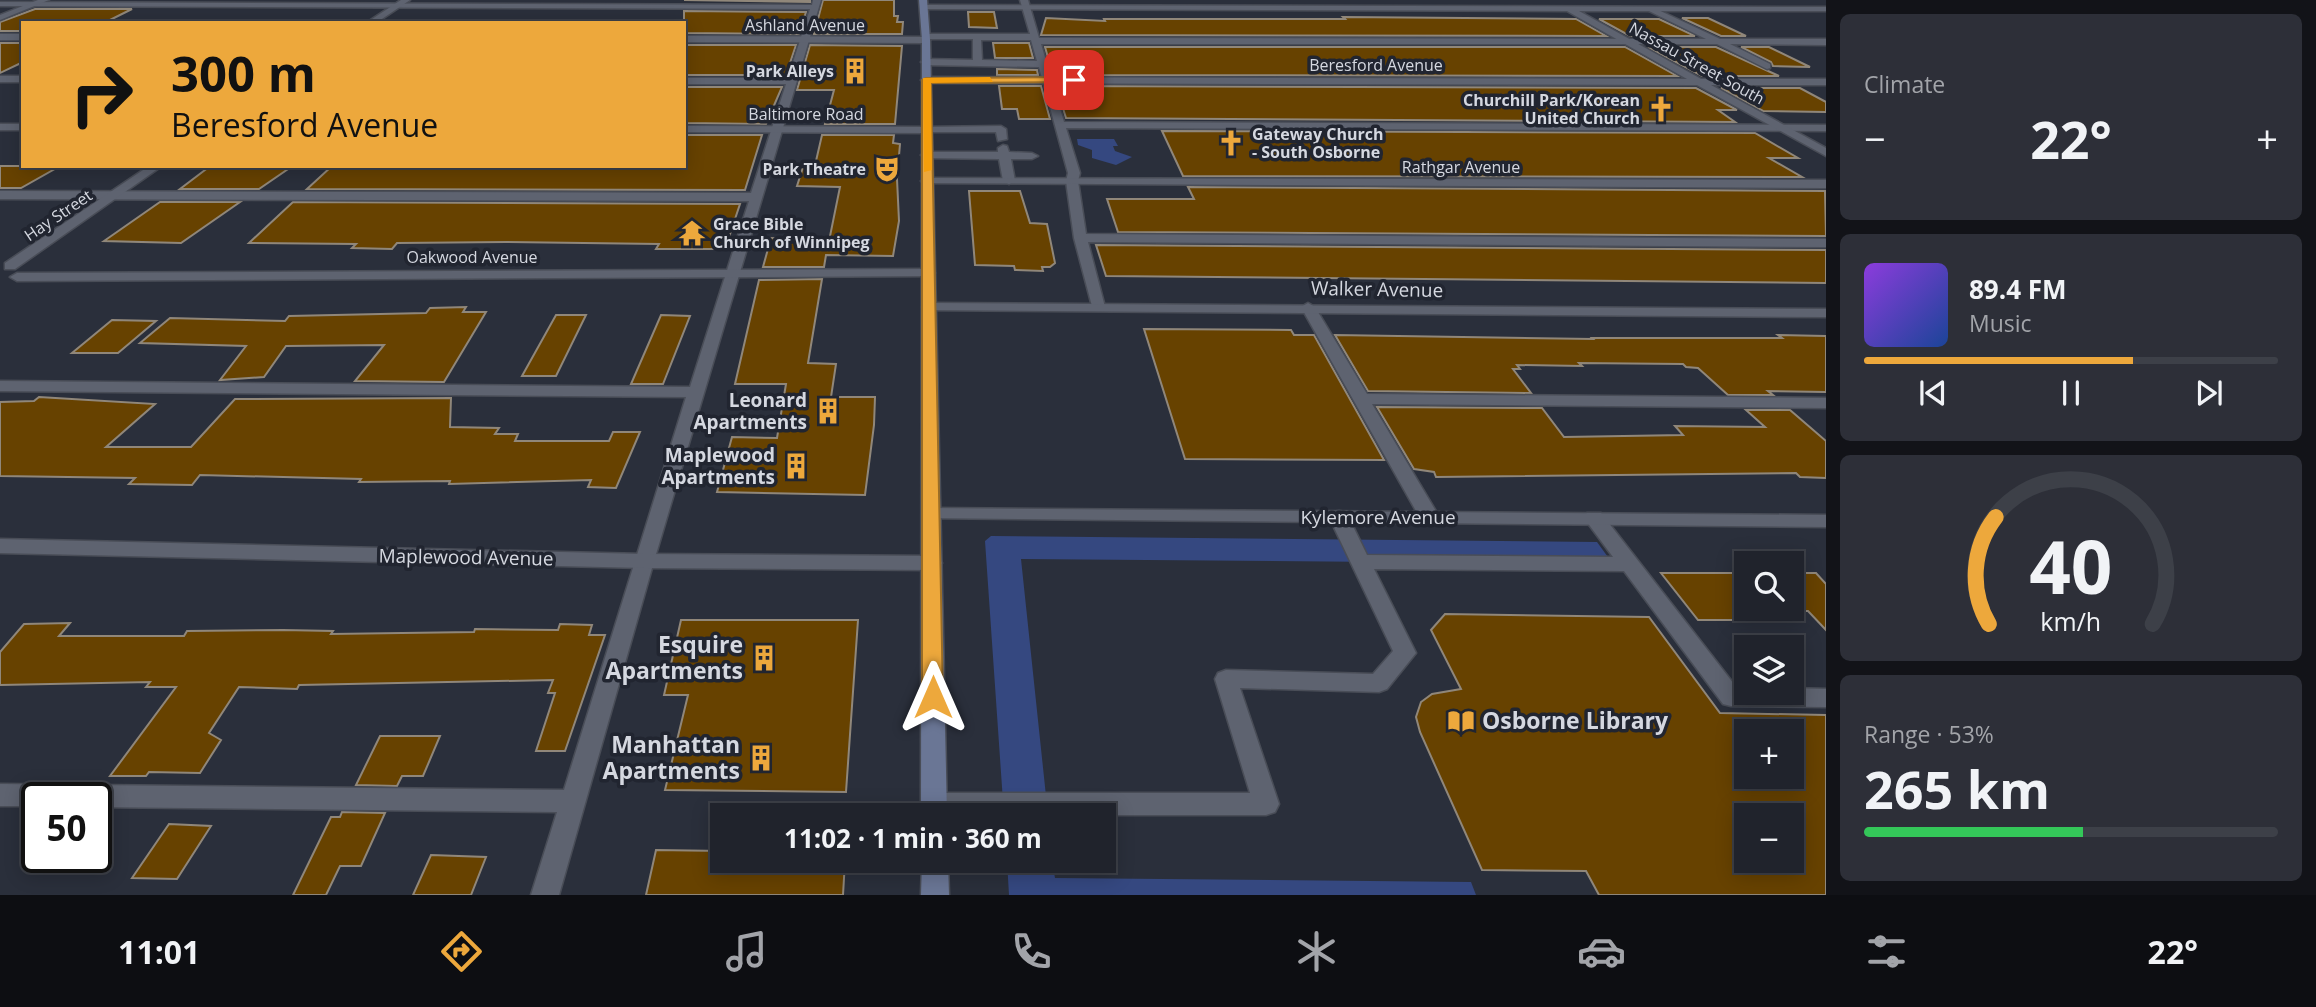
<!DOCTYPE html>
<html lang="en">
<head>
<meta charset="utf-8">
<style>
	body { margin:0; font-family:"Open Sans",sans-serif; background:#2d2f38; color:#f1f3f6; height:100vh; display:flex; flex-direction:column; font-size:26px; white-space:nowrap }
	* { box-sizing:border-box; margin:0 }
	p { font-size:23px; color:#a2a4a9 }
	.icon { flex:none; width:38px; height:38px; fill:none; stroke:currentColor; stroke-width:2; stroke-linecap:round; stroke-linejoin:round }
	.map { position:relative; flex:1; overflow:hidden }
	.side { display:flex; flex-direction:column; gap:14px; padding:14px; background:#121318; width:490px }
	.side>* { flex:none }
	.hud { position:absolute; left:21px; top:21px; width:665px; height:147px; border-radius:0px; box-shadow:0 4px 18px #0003,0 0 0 2px #3d4048; background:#eda83c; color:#111; overflow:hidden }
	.controls { position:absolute; left:1734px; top:551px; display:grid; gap:14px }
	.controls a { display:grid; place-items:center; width:70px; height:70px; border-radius:0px; background:#20232c; box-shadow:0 4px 18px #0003,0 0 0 2px #3d4048; font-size:35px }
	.speed { position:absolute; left:21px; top:782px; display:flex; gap:14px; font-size:35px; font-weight:700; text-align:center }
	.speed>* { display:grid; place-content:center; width:91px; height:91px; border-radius:50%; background:#20232c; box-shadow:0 4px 18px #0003,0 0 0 2px #3d4048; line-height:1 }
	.speed .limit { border:4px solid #111; border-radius:10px; background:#fff; color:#111 }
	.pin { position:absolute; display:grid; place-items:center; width:60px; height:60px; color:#fff; margin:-30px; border-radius:14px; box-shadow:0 4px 10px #0006 }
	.me { position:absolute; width:77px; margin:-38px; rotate:0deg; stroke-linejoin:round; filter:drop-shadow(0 0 5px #0008) }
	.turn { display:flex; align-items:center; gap:24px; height:147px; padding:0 35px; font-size:32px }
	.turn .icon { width:91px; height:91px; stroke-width:2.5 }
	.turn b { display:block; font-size:49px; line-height:60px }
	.big { font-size:52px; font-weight:700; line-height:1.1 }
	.side .card { flex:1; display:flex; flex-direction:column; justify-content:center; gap:10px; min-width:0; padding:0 24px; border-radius:10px; background:#2d2f38 }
	.side .dial { align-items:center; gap:0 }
	.dial svg { height:182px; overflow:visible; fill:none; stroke:#3d4048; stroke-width:7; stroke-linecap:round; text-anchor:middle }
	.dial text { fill:#f1f3f6; stroke:none }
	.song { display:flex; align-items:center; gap:21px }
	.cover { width:84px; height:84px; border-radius:10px; background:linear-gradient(135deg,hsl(270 70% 55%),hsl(220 70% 35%)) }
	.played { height:7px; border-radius:4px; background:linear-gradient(90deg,#eda83c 65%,#3d4048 65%) }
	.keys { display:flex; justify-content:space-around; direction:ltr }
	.heat { display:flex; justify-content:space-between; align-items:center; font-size:38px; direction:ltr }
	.charge { height:10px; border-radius:5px; background:linear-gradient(90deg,#34c759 53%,#3d4048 0) }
	.trip { position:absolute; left:710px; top:803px; width:406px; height:70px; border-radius:0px; background:#20232c; box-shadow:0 4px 18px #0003,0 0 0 2px #3d4048; font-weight:700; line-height:70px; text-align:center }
	.tab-bar { display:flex; height:112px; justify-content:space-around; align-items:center; background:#0d0e12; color:#a2a4a9 }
	.tab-bar .icon { width:49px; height:49px }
	.tab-bar .on { color:#eda83c }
	.tab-bar b { font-size:32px; color:#f1f3f6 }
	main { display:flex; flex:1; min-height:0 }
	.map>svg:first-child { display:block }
</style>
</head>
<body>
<main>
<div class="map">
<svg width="1826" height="895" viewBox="0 0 1826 895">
	<rect width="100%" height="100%" fill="#2a2f3b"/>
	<!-- green -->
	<path fill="#354880" d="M1077 139H1114L1118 146H1113L1115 151 1132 157 1116 165 1092 158V150L1078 145Z
		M991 536 1597 542 1613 564 1021 559 1048 815 1004 816 985 541Z
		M1007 861H1052L1055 878 1471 882 1476 895H1009Z"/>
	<!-- building -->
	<path fill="#674200" stroke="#90877a" stroke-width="2" fill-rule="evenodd" d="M684 0H810V2Z
		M823 0H894V16H898L897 22H903L902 34H814Z
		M35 9H132L104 23H23V31H0V22Z
		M684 11 806 12 799 34 684 33Z
		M968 12H994L997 28 969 27Z
		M1343 17 1576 19 1606 36 1041 35 1046 18 1105 21 1104 19H1345Z
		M1682 18H1708L1746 36H1721Z
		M1599 19H1659L1695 36H1630Z
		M0 43H23V62L0 73Z
		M993 43H1029L1033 58H995Z
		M684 45H796L786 75H684Z
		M810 45 902 46 895 124H825L834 90H797Z
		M1045 47H1625L1677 76 1053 75Z
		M1648 47H1716L1779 76H1702Z
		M1741 47H1769L1810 67 1773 66 1771 62Z
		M997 69 1037 70 1038 75H997Z
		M999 86H1041L1050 119H1019L1017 109H1002Z
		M1056 86 1696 88 1737 110H1718L1735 122 1066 118Z
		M684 87H782L766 124 684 123Z
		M1721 88H1800L1826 102V112L1763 111Z
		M1162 131 1755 133 1798 158H1769L1802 177 1183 176Z
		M684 135H762L745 190 307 189 332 166H684Z
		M822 135H894L893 143 900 144 897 179 899 221 893 256 826 255 824 267H763L771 238 829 240 827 251 840 187 797 186 805 161H816Z
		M0 166H60L21 188H0Z
		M209 167H291L259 189H180Z
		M1188 187 1825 191 1826 236 1118 232 1107 199H1194Z
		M969 191H1020L1030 223 1047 224 1055 263 1050 267H1042L1043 271 1015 270 1014 266 975 265Z
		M160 202H240L181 243 104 241Z
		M293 202 740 204 725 249H656L659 244 506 242 397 243 392 249 352 248 356 244 249 243Z
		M1096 245 1826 250V283L1106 276Z
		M822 279 808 363 836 364 831 397H875L874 425 865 495 717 492 732 437 777 438 786 384H735L759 280Z
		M466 307 463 312H486L444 382 355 381 384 345 286 346 264 377 220 380 246 346 140 343 170 318 285 321 289 316 426 313 430 308Z
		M556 315H586L556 376H522Z
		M661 315 690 316 663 384H631Z
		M112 320 156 321 118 353H72Z
		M1144 329 1291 330 1294 335H1314L1384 460 1185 459Z
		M1335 335 1593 339 1592 338H1782L1778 335 1826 336V392L1768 391 1773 395H1728L1698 368 1686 367 1683 364 1579 363 1582 366 1517 365 1520 369H1513L1531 393 1368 391Z
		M39 397 155 404 106 447H191L235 399 451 398 450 427 499 428 495 434H518L515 441H609L613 432H640L616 488 588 487 591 480 449 484 450 481 359 482 361 479 200 475 192 485 129 484 135 478 0 476V402L34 401Z
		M1377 407 1542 408 1564 437 1683 435 1675 426 1765 427 1746 410H1790L1826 441V478L1800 477 1796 473 1436 477 1434 472 1414 469Z
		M1661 573H1746V609H1792V573H1816L1826 584V630L1808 611H1738L1746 620H1698Z
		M1445 614 1649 617 1720 713 1826 715V895H1599L1586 871 1482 870 1420 732 1416 717 1421 702 1432 694 1461 689 1431 630ZM1746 732H1792V777H1746ZM1746 816H1792V861H1746Z
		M681 620H858L846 792 665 790 688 695H664Z
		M70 623 59 636H184L187 631 283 630 333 631 331 634 474 632 475 629 558 630 560 624 592 625 589 635H605L565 751H536L555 693H548L553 680 299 685 297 689 239 687 209 733 221 740 200 773 149 772 146 776H110L176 687H146L150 682 0 685V652L24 624Z
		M380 736H440L423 776H402L397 786 356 785Z
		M342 812 385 813 361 866H340L326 895H293L331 817H340Z
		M169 824 211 826 177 879 132 878Z
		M656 850 723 851V861H845L843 895H646Z
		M431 855 486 857 471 895H413Z"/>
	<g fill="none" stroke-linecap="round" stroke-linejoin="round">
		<!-- service casing -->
		<g stroke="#494d57" stroke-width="3">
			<path id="service" d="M813 0H821L654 561 559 895H531L557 812 96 807V798H37V806H0V784L564 790 686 397 0 391V381L690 387 749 201 0 199V191L751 193 786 84H684V78H788L810 9 0 6V2L812 5Z
				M1020 0H1028L1039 38 1706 39 1649 11 1652 7 1720 39H1826V45L1730 44 1770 64V68L1767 69 1717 44H1041L1064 122 1826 125V131L1066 128 1080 173 1078 181 1086 234 1826 239V247L1088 242 1105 307 1103 310H1093L1074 238 1066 181 1068 173 1039 67 926 65 921 62 926 59 973 60V39H926L923 34H1030ZM981 40H1031L1037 61 982 60Z
				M0 76H23V82H0Z
				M927 127 1001 126 1006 129 1007 139 998 141 996 132H923V128Z
				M1003 145 1007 146 1009 152 1032 153 1038 156 1032 159H1011L1015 181 1009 184 1003 181 999 159 927 158 921 155 927 152H998V148Z
				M1308 303 1315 307 1367 394 1826 398V408L1372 404 1440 518 1437 523H1423L1420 518 1301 307Z
				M1339 511 1346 512 1367 555 1613 557 1584 518 1587 513H1601L1737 688H1746V693H1792V688L1826 689V707L1731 706 1723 704 1624 571 1374 569 1416 653 1387 689 1379 692 1240 688 1279 804 1275 812 1266 815H934L925 812 921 804 925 796 934 793H1250L1215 679 1218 673 1226 670 1373 674 1393 651 1329 517 1332 512Z"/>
		</g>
		<!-- minor casing -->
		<g stroke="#494d57" stroke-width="3">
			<path id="minor" d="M38 0H49L0 20V15Z
				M401 0H410L376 23H366Z
				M925 5 1826 7V11H1579L1701 79H1826V85H1711L1826 148V156L1697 85 926 83 921 80 926 77 1687 79 1567 11 922 9Z
				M0 34H23V40H0Z
				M684 36 926 37 930 40 926 43 684 42Z
				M0 124H23V130H0Z
				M684 126 927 127 932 130 927 133 684 132Z
				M149 166H162L15 269H5V263Z
				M927 178 1826 180V188L923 183 921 181Z
				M928 269 935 273 933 276 17 281 10 277 17 273Z
				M929 303 1826 309V317L924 310 922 307 924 304Z
				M931 508 1826 515V527L924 518 922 514 924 510Z
				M0 539 644 554 932 556 939 558 942 563 939 568 932 570 644 568 0 553Z"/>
		</g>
		<!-- secondary casing -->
		<g stroke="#494d57" stroke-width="3">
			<path id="secondary" d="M919 0H927L930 40 947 816H921L922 40Z
				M922 861H948L949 895H921Z"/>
		</g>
		<!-- service -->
		<use href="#service" fill="#5e6370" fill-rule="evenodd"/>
		<!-- minor -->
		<use href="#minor" fill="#5e6370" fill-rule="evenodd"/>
		<!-- secondary -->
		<use href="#secondary" fill="#6a7695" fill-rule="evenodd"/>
	</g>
	<!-- route -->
	<path fill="#eda83c" stroke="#9a6d27" stroke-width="2" d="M1074 77 1077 82 931 83 943 697 940 703 933 705 926 703 922 697V80L926 78Z"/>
	<!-- slow -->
	<path fill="#f59e0b" d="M990 77 993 82 931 83 932 170 924 172 923 78Z"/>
	<!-- icons -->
	<defs>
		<g id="building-bare" transform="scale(2.1)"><path d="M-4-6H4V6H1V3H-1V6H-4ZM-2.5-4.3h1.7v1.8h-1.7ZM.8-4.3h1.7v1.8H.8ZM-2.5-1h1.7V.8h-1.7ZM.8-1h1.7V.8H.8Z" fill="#eda83c" stroke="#212530" stroke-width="2.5" paint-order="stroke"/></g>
		<g id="church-bare" transform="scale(2.1)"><path d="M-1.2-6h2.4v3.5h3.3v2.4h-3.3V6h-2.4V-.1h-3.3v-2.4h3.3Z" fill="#eda83c" stroke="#212530" stroke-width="2.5" paint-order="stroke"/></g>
		<g id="theatre-bare" transform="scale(2.1)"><path d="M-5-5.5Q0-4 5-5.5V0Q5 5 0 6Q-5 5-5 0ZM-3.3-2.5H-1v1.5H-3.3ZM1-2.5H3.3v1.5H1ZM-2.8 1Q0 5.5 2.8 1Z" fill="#eda83c" stroke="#212530" stroke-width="2.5" paint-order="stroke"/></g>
		<g id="temple-bare" transform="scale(2.1)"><path d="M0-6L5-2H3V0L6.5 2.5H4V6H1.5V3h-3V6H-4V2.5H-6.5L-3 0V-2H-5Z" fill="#eda83c" stroke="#212530" stroke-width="2.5" paint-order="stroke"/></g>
		<g id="library-bare" transform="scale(2.1)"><path d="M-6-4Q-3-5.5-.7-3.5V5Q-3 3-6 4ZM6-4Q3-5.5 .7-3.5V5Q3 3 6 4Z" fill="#eda83c" stroke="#212530" stroke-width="2.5" paint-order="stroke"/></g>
	</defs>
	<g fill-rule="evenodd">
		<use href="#building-bare" x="855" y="71"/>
		<use href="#church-bare" x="1661" y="109"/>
		<use href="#church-bare" x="1231" y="143"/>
		<use href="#theatre-bare" x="887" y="169"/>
		<use href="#temple-bare" x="692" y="233"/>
		<use href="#building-bare" x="828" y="411"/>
		<use href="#building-bare" x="796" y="466"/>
		<use href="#building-bare" x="764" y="658"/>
		<use href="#library-bare" x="1461" y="721"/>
		<use href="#building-bare" x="761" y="758"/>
	</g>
	<g text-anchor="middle" stroke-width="7" stroke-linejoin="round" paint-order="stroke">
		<!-- far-street labels -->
		<g font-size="16" fill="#d5d8e0" stroke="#212530">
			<text x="805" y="31">Ashland Avenue</text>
			<text transform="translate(1697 63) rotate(29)" y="6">Nassau Street South</text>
			<text x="1376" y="71">Beresford Avenue</text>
			<text x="806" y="120">Baltimore Road</text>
			<text x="1461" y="173">Rathgar Avenue</text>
			<text transform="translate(58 215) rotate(-34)" y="6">Hay Street</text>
			<text x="472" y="263">Oakwood Avenue</text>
		</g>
		<!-- far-poi labels -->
		<g font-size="16" font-weight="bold" fill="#d5d8e0" stroke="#212530" text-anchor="end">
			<text x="834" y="77">Park Alleys</text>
			<text x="1640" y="106">Churchill Park/Korean<tspan x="1640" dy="18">United Church</tspan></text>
			<text x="1252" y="140" text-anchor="start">Gateway Church<tspan x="1252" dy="18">- South Osborne</tspan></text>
			<text x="866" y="175">Park Theatre</text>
			<text x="713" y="230" text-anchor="start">Grace Bible<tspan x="713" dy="18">Church of Winnipeg</tspan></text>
		</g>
		<!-- street labels -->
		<g font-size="19" fill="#d5d8e0" stroke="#212530">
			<text transform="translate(1377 289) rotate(1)" y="7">Walker Avenue</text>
			<text x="1378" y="524">Kylemore Avenue</text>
			<text transform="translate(466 557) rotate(1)" y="7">Maplewood Avenue</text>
		</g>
		<!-- poi labels -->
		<g font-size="19" font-weight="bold" fill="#d5d8e0" stroke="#212530" text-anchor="end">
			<text x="807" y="407">Leonard<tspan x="807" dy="22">Apartments</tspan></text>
			<text x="775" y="462">Maplewood<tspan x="775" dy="22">Apartments</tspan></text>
		</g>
		<!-- near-poi labels -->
		<g font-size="23" font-weight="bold" fill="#d5d8e0" stroke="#212530" text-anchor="end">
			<text x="743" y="653">Esquire<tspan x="743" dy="26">Apartments</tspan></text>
			<text x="1482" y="729" text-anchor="start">Osborne Library</text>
			<text x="740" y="753">Manhattan<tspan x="740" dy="26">Apartments</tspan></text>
		</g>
	</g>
</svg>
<div class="controls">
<a><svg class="icon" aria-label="search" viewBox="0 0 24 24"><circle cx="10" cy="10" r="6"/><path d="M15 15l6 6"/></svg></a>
<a><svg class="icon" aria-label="layers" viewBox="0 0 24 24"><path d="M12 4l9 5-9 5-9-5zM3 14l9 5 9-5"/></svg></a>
<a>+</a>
<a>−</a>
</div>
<div class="speed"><div class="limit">50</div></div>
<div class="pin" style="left:1074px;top:80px;background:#d93025"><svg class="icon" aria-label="arrive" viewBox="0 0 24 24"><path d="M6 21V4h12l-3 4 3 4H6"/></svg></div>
<svg class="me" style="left:933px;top:697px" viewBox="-20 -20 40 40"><path d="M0-17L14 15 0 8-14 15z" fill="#eda83c" stroke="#fff" stroke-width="4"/></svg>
<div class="trip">11:02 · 1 min · 360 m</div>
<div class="hud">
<div class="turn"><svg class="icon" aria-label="right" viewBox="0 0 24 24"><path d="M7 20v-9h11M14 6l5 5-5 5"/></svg><div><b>300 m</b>Beresford Avenue</div></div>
</div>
</div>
<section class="side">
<div class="card"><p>Climate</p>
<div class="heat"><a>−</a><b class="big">22°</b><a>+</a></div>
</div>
<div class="card">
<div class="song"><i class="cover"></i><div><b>89.4 FM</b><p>Music</p></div></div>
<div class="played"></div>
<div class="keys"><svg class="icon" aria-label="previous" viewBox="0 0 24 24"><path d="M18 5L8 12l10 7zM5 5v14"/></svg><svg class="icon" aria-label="pause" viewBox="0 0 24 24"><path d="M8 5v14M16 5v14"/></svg><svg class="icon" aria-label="next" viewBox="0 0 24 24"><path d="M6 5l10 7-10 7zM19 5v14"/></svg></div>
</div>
<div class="card dial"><svg viewBox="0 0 100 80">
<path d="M14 69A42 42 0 1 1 86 69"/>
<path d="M14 69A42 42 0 0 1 17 22" stroke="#eda83c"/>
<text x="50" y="56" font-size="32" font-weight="700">40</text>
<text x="50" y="72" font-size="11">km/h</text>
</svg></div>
<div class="card"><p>Range · 53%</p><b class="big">265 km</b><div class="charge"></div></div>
</section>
</main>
<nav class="tab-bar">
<b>11:01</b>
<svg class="icon on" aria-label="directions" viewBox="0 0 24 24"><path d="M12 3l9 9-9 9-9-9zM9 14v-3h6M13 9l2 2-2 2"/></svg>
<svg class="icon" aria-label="music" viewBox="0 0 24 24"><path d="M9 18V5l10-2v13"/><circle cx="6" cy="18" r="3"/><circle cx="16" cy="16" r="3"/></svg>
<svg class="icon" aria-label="phone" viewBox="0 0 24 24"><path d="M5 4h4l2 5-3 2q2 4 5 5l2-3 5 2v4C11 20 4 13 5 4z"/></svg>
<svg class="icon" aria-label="climate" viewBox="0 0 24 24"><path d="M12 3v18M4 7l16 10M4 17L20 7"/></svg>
<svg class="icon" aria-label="car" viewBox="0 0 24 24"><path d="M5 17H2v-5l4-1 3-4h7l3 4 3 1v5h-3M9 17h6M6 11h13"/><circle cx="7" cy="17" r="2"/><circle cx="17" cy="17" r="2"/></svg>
<svg class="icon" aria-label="filters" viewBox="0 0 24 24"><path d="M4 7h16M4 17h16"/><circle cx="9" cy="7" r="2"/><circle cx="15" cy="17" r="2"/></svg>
<b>22°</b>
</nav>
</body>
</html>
